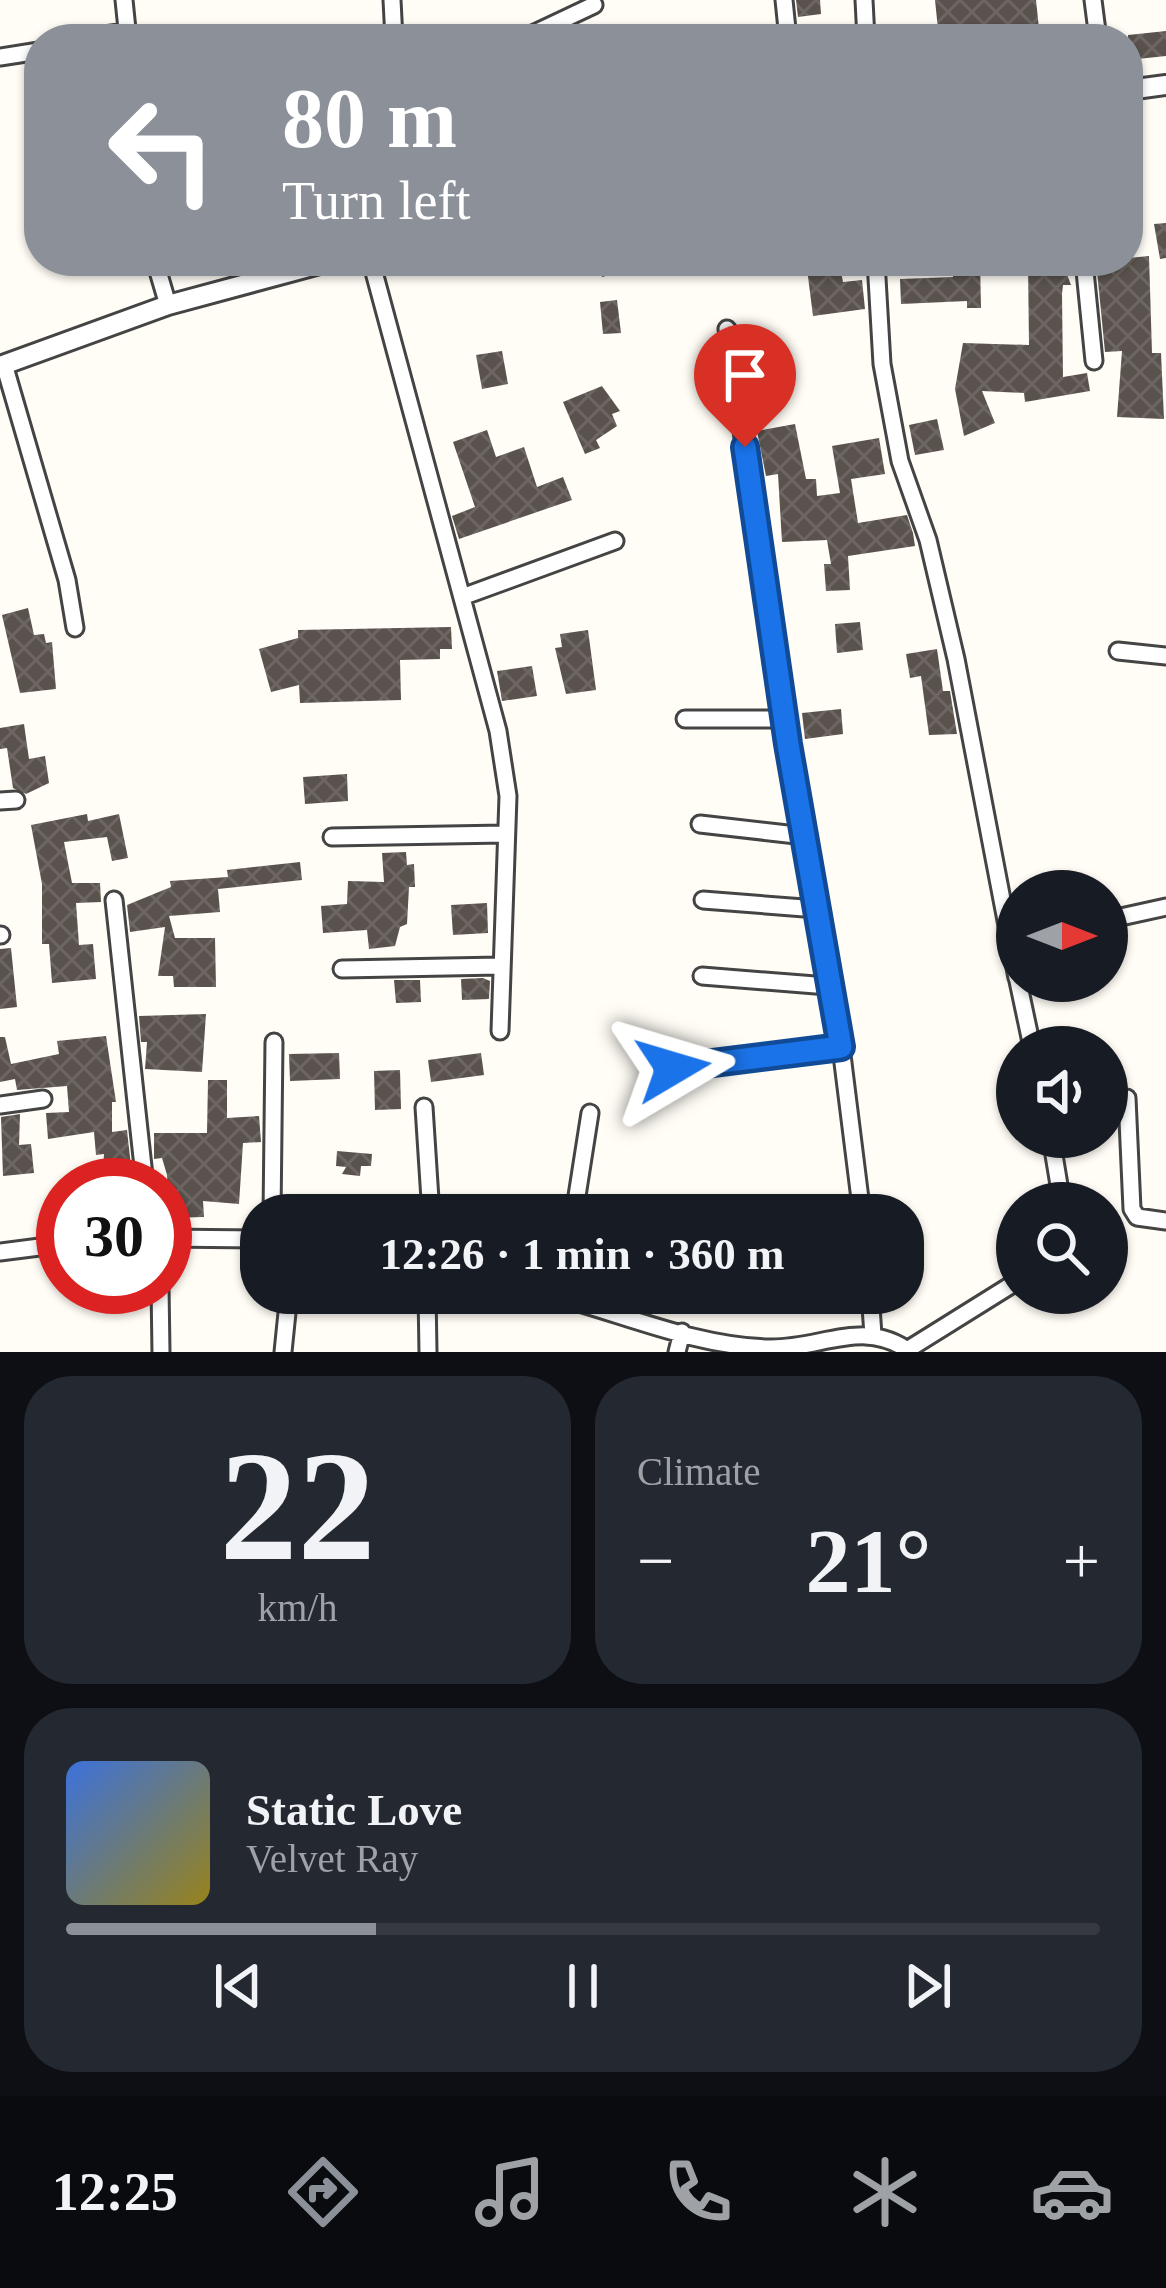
<!DOCTYPE html>
<html lang="en">
<head>
<meta charset="utf-8">
<style>
	body { margin:0; font-family:Georgia,serif; background:#242831; color:#f1f3f6; height:100vh; display:flex; flex-direction:column; font-size:45px; white-space:nowrap }
	* { box-sizing:border-box; margin:0 }
	p { font-size:39px; color:#9ea1a6 }
	.icon { flex:none; width:66px; height:66px; fill:none; stroke:currentColor; stroke-width:2; stroke-linecap:round; stroke-linejoin:round }
	.map { position:relative; height:1352px; overflow:hidden }
	.panel { display:flex; flex-direction:column; gap:24px; padding:24px; background:#0d0f14; flex:1 }
	.panel>* { flex:none }
	.top-card { position:absolute; left:24px; top:24px; width:1119px; height:252px; border-radius:48px; box-shadow:0 3px 9px #0004; background:#8c9099; color:#fff; overflow:hidden }
	.needle { width:78px; rotate:90deg }
	.buttons { position:absolute; left:996px; top:870px; display:grid; gap:24px }
	.buttons a { display:grid; place-items:center; width:132px; height:132px; border-radius:50%; background:#171b24; box-shadow:0 3px 9px #0004; font-size:60px }
	.speed { position:absolute; left:36px; top:1158px; display:flex; gap:24px; font-size:60px; font-weight:700; text-align:center }
	.speed>* { display:grid; place-content:center; width:156px; height:156px; border-radius:50%; background:#171b24; box-shadow:0 3px 9px #0004; line-height:1 }
	.speed .limit { border:18px solid #d22; background:#fff; color:#111 }
	.pin { position:absolute; display:grid; place-items:center; width:102px; height:102px; color:#fff; margin:-123px -51px; border-radius:50% 50% 50% 0; rotate:-45deg; box-shadow:0 0 12px #0007 }
	.pin .icon { rotate:45deg }
	.me { position:absolute; width:132px; margin:-66px; rotate:83deg; stroke-linejoin:round; filter:drop-shadow(0 0 9px #0008) }
	.turn { display:flex; align-items:center; gap:42px; height:252px; padding:0 60px; font-size:54px }
	.turn .icon { width:156px; height:156px; stroke-width:2.5 }
	.turn b { display:block; font-size:84px; line-height:102px }
	.big { font-size:90px; font-weight:800; line-height:1.1 }
	.panel .tile { flex:1; display:flex; flex-direction:column; justify-content:center; gap:18px; min-width:0; padding:0 42px; border-radius:48px; background:#242831 }
	.panel .dial { align-items:center; gap:0 }
	.dial b { font-size:156px; line-height:1 }
	.song { display:flex; align-items:center; gap:36px }
	.cover { width:144px; height:144px; border-radius:18px; background:linear-gradient(135deg,hsl(220 70% 55%),hsl(50 70% 35%)) }
	.played { height:12px; border-radius:6px; background:linear-gradient(90deg,#8c9099 30%,#363941 30%) }
	.keys { display:flex; justify-content:space-around; direction:ltr }
	.heat { display:flex; justify-content:space-between; align-items:center; font-size:66px; direction:ltr }
	.panel .tiles { flex:1; display:grid; gap:24px; grid-template-columns:1fr 1fr }
	.tile:last-child { grid-column:span 2 }
	.trip { position:absolute; left:240px; top:1194px; width:684px; height:120px; border-radius:48px; background:#171b24; box-shadow:0 3px 9px #0004; font-weight:800; line-height:120px; text-align:center }
	.tab-bar { display:flex; height:192px; justify-content:space-around; align-items:center; background:#090b0e; color:#9ea1a6 }
	.tab-bar .icon { width:84px; height:84px }
	.tab-bar .active { color:#8c9099 }
	.tab-bar b { font-size:54px; color:#f1f3f6 }
	.map>svg:first-child { display:block }
</style>
</head>
<body>
<div class="map">
<svg width="1166" height="1352" viewBox="0 0 1166 1352">
	<defs>
		<pattern id="building-cross-hatch" width="8" height="8" patternUnits="userSpaceOnUse" patternTransform="scale(3)"><rect width="8" height="8" fill="#5a524d"/><path d="M0 0l8 8M0 8l8-8" fill="none" stroke="#6d6662"/></pattern>
	</defs>
	<rect width="100%" height="100%" fill="#fffdf5"/>
	<!-- building -->
	<path fill="url(#building-cross-hatch)" d="M796 0H820L821 14 798 17Z
		M935 0H1036L1040 38 939 39Z
		M1166 31V56L1128 60V35Z
		M1135 137 1140 172 1128 174V138Z
		M1166 223V258L1160 259 1154 224Z
		M1149 256 1152 353H1161L1164 419 1117 417 1122 351 1105 352 1096 261Z
		M598 261H619L621 272 602 277Z
		M806 261H839L843 282 862 280 865 309 813 316Z
		M953 261H980L981 308H967V301L901 304 900 279 953 277Z
		M1062 261 1071 285H1063L1062 294 1063 377 1087 373 1090 391 1025 402 1024 393 982 391 995 423 964 436 955 389 963 343 1029 345 1028 263Z
		M617 300 621 333 603 334 600 302Z
		M502 351 508 384 482 389 476 355Z
		M602 386 620 411 612 414 617 426 596 440 600 448 585 454 563 402Z
		M937 419 944 450 915 455 909 425Z
		M795 424 806 479H816L817 496 840 493 832 446 879 438 885 474 851 479 858 523 907 515 913 533 915 546 848 556 850 590 826 591 824 564H831L827 540 782 542 778 474 766 476 757 431Z
		M487 430 496 457 524 447 537 487 563 477 572 500 459 539 452 516 475 507 453 442Z
		M28 608 34 635 44 634 46 643 52 642 56 689 20 693 2 615Z
		M860 622 863 650 837 653 835 624Z
		M451 627 452 649H440V659L400 660 401 700 300 703 299 685 271 692 259 649 298 638V630Z
		M588 630 596 690 566 694 555 648 562 647 560 634Z
		M937 649 943 691H950L957 734 929 735 921 676 910 678 906 654Z
		M532 666 537 696 502 701 497 671Z
		M841 709 843 734 805 739 802 713Z
		M24 724 29 759 45 756 49 783 26 794 13 788 7 748 0 749V728Z
		M347 774 348 801 305 804 303 777Z
		M87 814 88 821 119 814 128 858 112 861 107 837 64 842 72 883H100L101 902 76 903 79 945 93 944 96 979 52 983 49 944H42V884L31 825Z
		M406 852 407 865 414 864 415 887H409L407 924 400 927 395 946 369 949 367 930 323 933 321 906 347 904 348 881 384 882 382 853Z
		M300 862 302 880 218 889 220 912 169 916 175 938H215L216 987H174L173 976H158L165 927 130 932 127 905 171 887 170 881 228 877 227 870Z
		M487 903 488 933 453 935 451 905Z
		M11 948 17 1007 0 1009V949Z
		M483 978 490 981 489 999 462 1000 461 979Z
		M394 980H420L421 1002 396 1003Z
		M206 1014 202 1072 145 1069 147 1042H141L139 1016Z
		M106 1036 116 1102H112V1132L127 1130 133 1185H102L104 1154 96 1155 94 1132 48 1139 46 1113 69 1112 67 1086 17 1090 15 1079 0 1082V1037H5L11 1064 59 1054 57 1041Z
		M339 1053 340 1079 290 1081 289 1054Z
		M481 1053 484 1075 431 1082 428 1060Z
		M400 1070 401 1109 375 1110 374 1071Z
		M208 1080H227V1118L259 1116 261 1142 243 1143 239 1204 203 1201 204 1217 169 1218 167 1175 162 1158 154 1159V1133H207Z
		M20 1114 19 1145 31 1144 34 1173 3 1176 1 1117Z
		M337 1151 372 1154 371 1166H361L360 1176 342 1174 346 1167 336 1166Z"/>
	<g fill="none" stroke-linecap="round" stroke-linejoin="round">
		<!-- minor casing -->
		<g stroke="#444" stroke-width="21">
			<path id="minor" d="M124 0 128 39
				M392 0 394 39
				M784 0 788 39
				M864 0 866 39
				M1093 0 1098 39
				M73 39 127 32
				M522 39 594 5
				M0 57 39 51
				M155 261 168 305
				M371 261 498 731 508 796 500 1031
				M876 261 882 364 900 461 928 540 956 659 1017 978
				M1084 261 1094 361
				M727 329 788 744 841 1047 862 1215
				M4 364 67 580 75 628
				M462 597 615 541
				M1118 651 1166 656
				M685 719H784
				M0 801 16 800
				M700 824 805 836
				M332 837 504 834
				M114 900 145 1185
				M703 900 817 909
				M1107 920 1166 907
				M0 935H1
				M342 969 500 966
				M702 976 828 986
				M1018 981 1032 1047
				M673 1068 841 1047
				M1127 1098 1132 1209 1137 1217 1166 1221
				M0 1105 43 1099
				M424 1107 431 1215
				M1051 1137 1062 1203
				M272 1215 274 1042
				M574 1215 590 1113
				M165 1238 261 1239
				M0 1252 63 1244
				M160 1287 161 1352
				M427 1293 428 1352
				M543 1293C617 1311 692 1346 768 1348 820 1350 864 1317 910 1352
				M870 1293 873 1335
				M907 1350 1016 1282
				M283 1352 289 1293
				M677 1352 682 1332"/>
		</g>
		<!-- tertiary casing -->
		<g stroke="#444" stroke-width="24">
			<path id="tertiary" d="M1128 90 1166 85
				M0 366 168 305 331 261"/>
		</g>
		<!-- minor -->
		<use href="#minor" stroke="#fff" stroke-width="15"/>
		<!-- tertiary -->
		<use href="#tertiary" stroke="#fff" stroke-width="18"/>
	</g>
	<g fill="none" stroke-linecap="round" stroke-linejoin="round">
		<!-- route casing -->
		<g stroke="#114b97" stroke-width="30">
			<path id="route" d="M673 1068 841 1047 788 744 745 447"/>
		</g>
		<!-- route -->
		<use href="#route" stroke="#1a73e8" stroke-width="21"/>
	</g>
</svg>
<div class="buttons">
<a><svg class="needle" viewBox="-14 -14 28 28"><path d="M0-13l5 13h-10z" fill="#e53935"/><path d="M0 13l5-13h-10z" fill="#9ea1a6"/></svg></a>
<a><svg class="icon" aria-label="sound" viewBox="0 0 24 24"><path d="M4 9h4l5-4v14l-5-4H4zM17 9q2 3 0 6"/></svg></a>
<a><svg class="icon" aria-label="search" viewBox="0 0 24 24"><circle cx="10" cy="10" r="6"/><path d="M15 15l6 6"/></svg></a>
</div>
<div class="speed"><div class="limit">30</div></div>
<div class="pin" style="left:745px;top:447px;background:#d93025"><svg class="icon" aria-label="arrive" viewBox="0 0 24 24"><path d="M6 21V4h12l-3 4 3 4H6"/></svg></div>
<svg class="me" style="left:673px;top:1068px" viewBox="-20 -20 40 40"><path d="M0-17L14 15 0 8-14 15z" fill="#1a73e8" stroke="#fff" stroke-width="4"/></svg>
<div class="trip">12:26 · 1 min · 360 m</div>
<div class="top-card">
<div class="turn"><svg class="icon" aria-label="left" viewBox="0 0 24 24"><path d="M17 20v-9H6M10 6l-5 5 5 5"/></svg><div><b>80 m</b>Turn left</div></div>
</div>
</div>
<section class="panel">
<div class="tiles">
<div class="tile dial"><b>22</b><p>km/h</p></div>
<div class="tile"><p>Climate</p>
<div class="heat"><a>−</a><b class="big">21°</b><a>+</a></div>
</div>
<div class="tile">
<div class="song"><i class="cover"></i><div><b>Static Love</b><p>Velvet Ray</p></div></div>
<div class="played"></div>
<div class="keys"><svg class="icon" aria-label="previous" viewBox="0 0 24 24"><path d="M18 5L8 12l10 7zM5 5v14"/></svg><svg class="icon" aria-label="pause" viewBox="0 0 24 24"><path d="M8 5v14M16 5v14"/></svg><svg class="icon" aria-label="next" viewBox="0 0 24 24"><path d="M6 5l10 7-10 7zM19 5v14"/></svg></div>
</div>
</div>
</section>
<nav class="tab-bar">
<b>12:25</b>
<svg class="icon active" aria-label="directions" viewBox="0 0 24 24"><path d="M12 3l9 9-9 9-9-9zM9 14v-3h6M13 9l2 2-2 2"/></svg>
<svg class="icon" aria-label="music" viewBox="0 0 24 24"><path d="M9 18V5l10-2v13"/><circle cx="6" cy="18" r="3"/><circle cx="16" cy="16" r="3"/></svg>
<svg class="icon" aria-label="phone" viewBox="0 0 24 24"><path d="M5 4h4l2 5-3 2q2 4 5 5l2-3 5 2v4C11 20 4 13 5 4z"/></svg>
<svg class="icon" aria-label="climate" viewBox="0 0 24 24"><path d="M12 3v18M4 7l16 10M4 17L20 7"/></svg>
<svg class="icon" aria-label="car" viewBox="0 0 24 24"><path d="M5 17H2v-5l4-1 3-4h7l3 4 3 1v5h-3M9 17h6M6 11h13"/><circle cx="7" cy="17" r="2"/><circle cx="17" cy="17" r="2"/></svg>
</nav>
</body>
</html>
